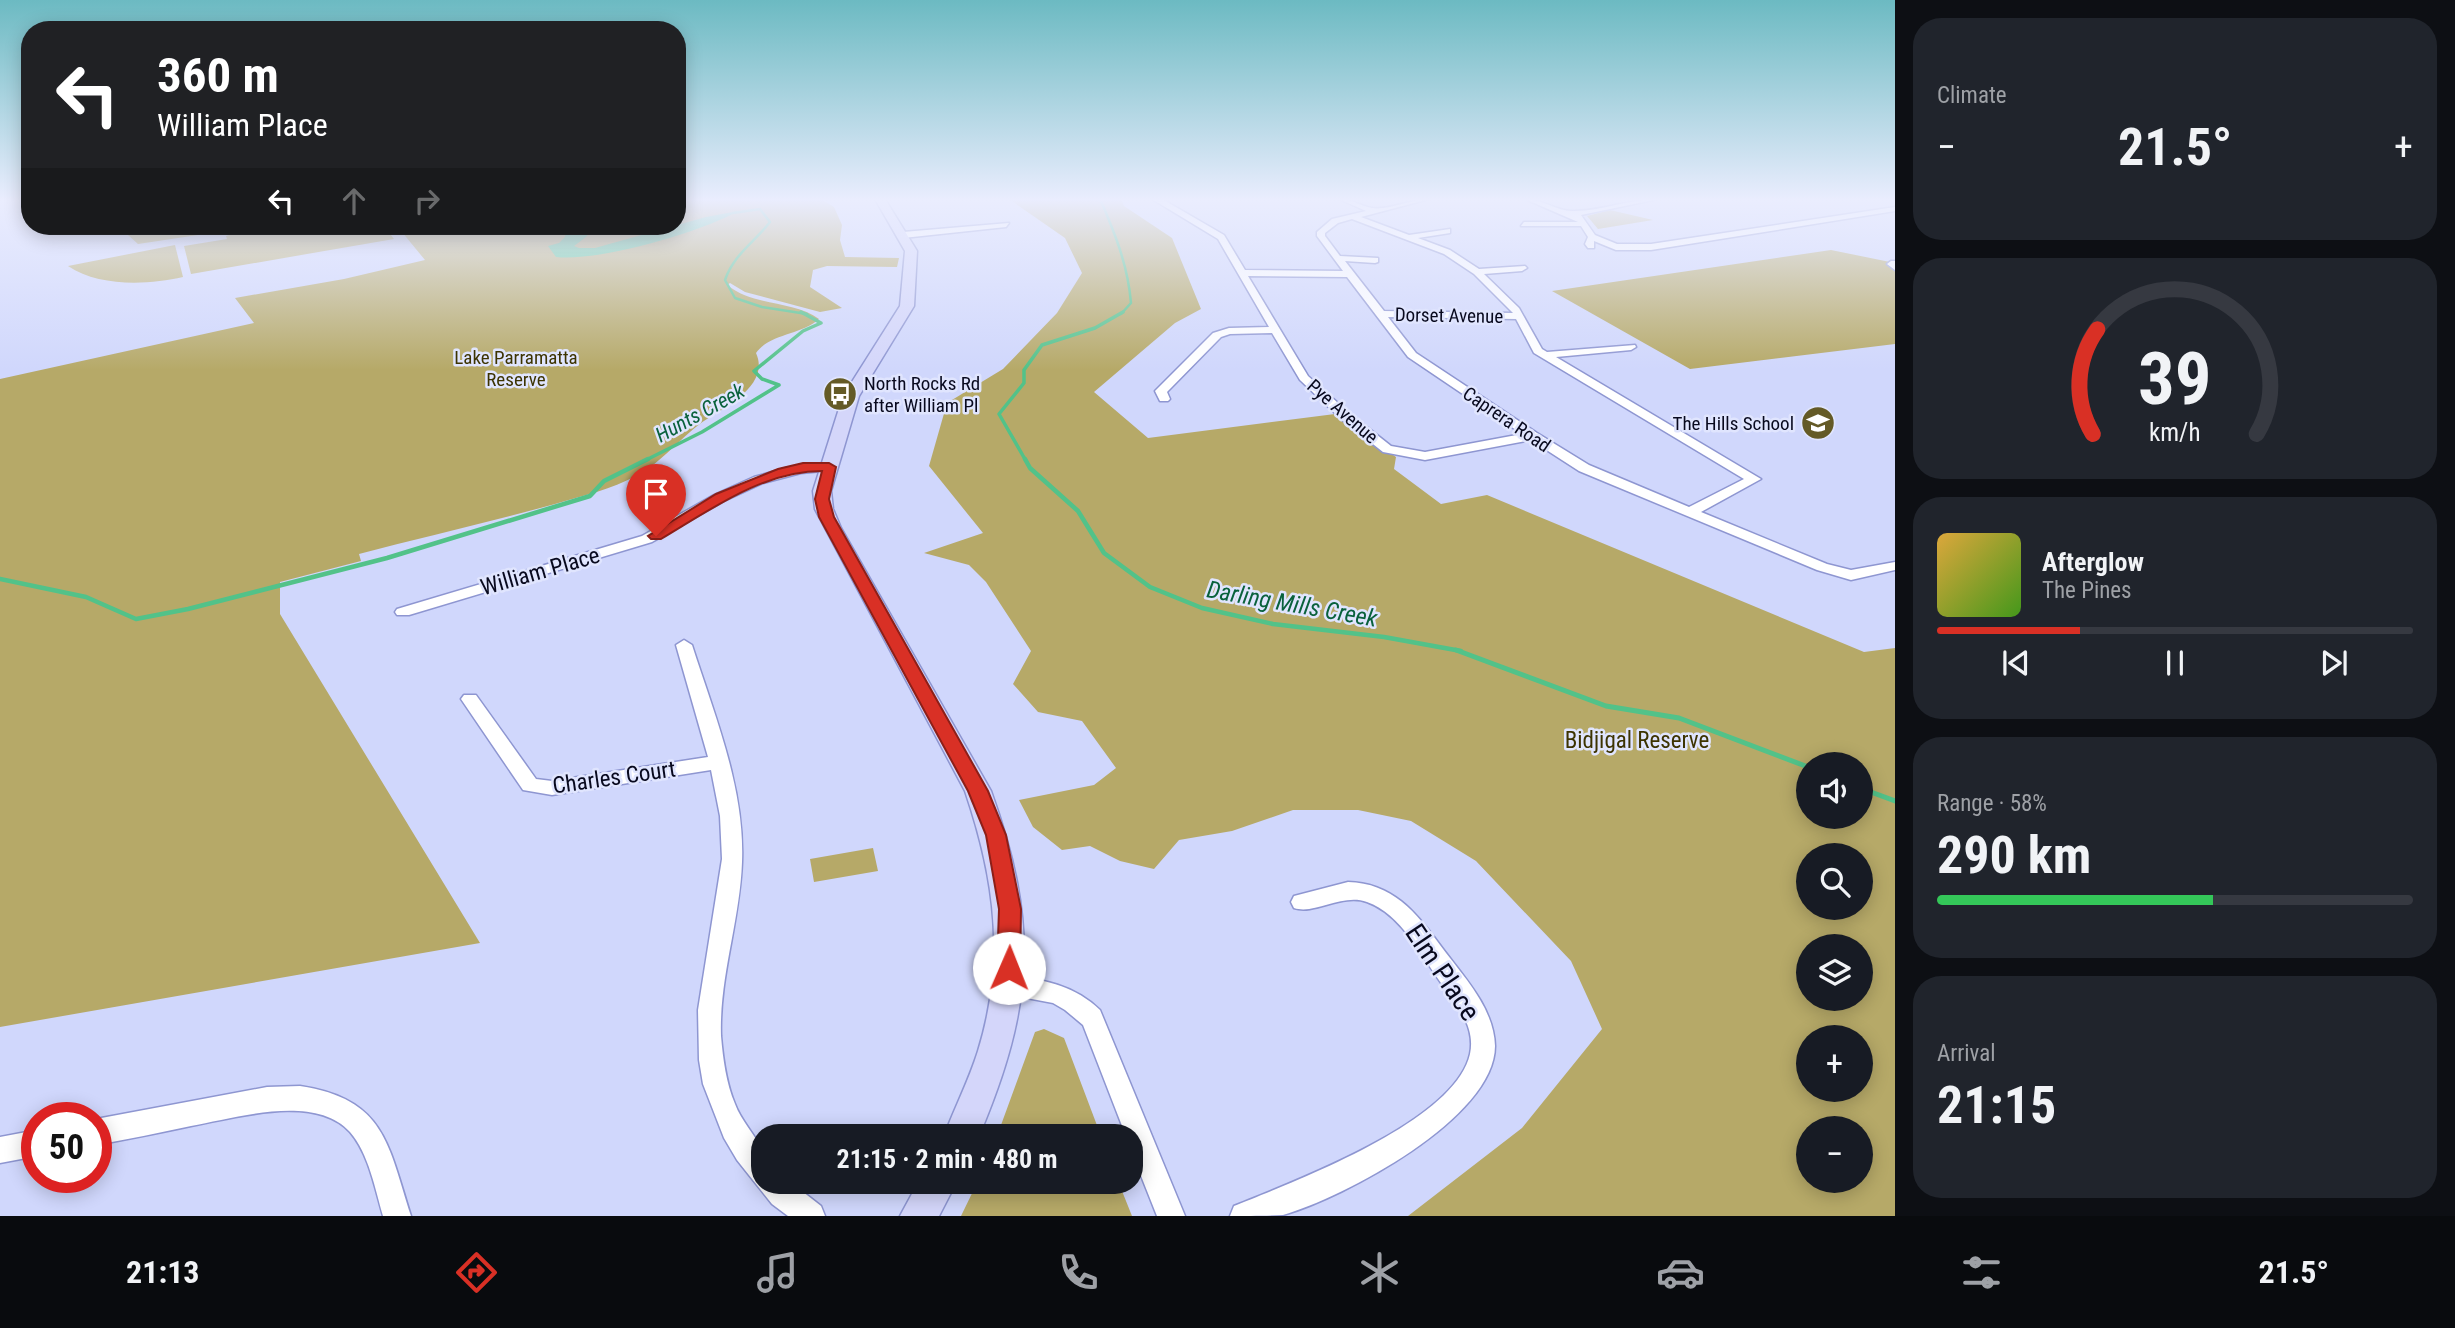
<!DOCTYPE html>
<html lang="en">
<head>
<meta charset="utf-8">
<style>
	body { margin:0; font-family:"Roboto Condensed",sans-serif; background:#20242c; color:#f1f3f6; height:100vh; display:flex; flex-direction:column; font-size:26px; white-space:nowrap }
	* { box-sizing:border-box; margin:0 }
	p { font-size:23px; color:#9ea1a6 }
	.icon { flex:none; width:38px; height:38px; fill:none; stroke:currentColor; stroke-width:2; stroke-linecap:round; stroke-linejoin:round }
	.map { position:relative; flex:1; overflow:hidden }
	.drawer { display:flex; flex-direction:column; gap:18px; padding:18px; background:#0d0f14; width:560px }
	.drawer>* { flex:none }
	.banner { position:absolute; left:21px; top:21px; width:665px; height:214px; border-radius:28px; box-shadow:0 4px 18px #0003; background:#202124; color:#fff; overflow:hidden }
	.fabs { position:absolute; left:1796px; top:752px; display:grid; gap:14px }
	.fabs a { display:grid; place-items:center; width:77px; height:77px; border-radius:50%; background:#171b24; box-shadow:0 4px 18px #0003; font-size:35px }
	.speed { position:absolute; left:21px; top:1102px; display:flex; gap:14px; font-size:35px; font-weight:700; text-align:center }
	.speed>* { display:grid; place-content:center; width:91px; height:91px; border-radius:50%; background:#171b24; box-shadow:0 4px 18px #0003; line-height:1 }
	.speed .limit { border:10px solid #d22; background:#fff; color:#111 }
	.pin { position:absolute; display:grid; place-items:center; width:60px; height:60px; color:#fff; margin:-72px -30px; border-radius:50% 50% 50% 0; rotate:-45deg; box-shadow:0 0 7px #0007 }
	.pin .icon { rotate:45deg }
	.me { position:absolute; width:77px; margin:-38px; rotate:1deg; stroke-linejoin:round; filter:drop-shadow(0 0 5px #0008) }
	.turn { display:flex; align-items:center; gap:24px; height:147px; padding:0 21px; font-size:32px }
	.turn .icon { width:91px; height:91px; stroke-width:2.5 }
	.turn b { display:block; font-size:49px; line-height:60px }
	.lanes { display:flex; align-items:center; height:66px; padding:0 21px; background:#0003; justify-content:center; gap:35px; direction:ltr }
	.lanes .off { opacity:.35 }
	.big { font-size:52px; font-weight:700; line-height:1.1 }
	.drawer .tile { flex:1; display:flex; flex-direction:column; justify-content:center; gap:10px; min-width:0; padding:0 24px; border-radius:28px; background:#20242c }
	.drawer .dial { align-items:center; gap:0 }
	.dial svg { height:182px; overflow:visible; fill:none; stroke:#363941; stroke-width:7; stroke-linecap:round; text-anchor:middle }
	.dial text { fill:#f1f3f6; stroke:none }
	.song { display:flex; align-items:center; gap:21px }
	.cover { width:84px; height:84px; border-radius:10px; background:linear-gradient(135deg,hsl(40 70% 55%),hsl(100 70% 35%)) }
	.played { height:7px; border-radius:4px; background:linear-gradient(90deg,#d93025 30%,#363941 30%) }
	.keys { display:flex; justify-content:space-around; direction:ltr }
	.heat { display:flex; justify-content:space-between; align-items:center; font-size:38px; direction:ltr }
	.charge { height:10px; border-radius:5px; background:linear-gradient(90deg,#34c759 58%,#363941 0) }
	.trip { position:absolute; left:751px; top:1124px; width:392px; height:70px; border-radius:28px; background:#171b24; box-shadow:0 4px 18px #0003; font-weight:700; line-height:70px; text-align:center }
	.tab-bar { display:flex; height:112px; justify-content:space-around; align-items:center; background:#090b0e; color:#9ea1a6 }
	.tab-bar .icon { width:49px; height:49px }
	.tab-bar .active { color:#d93025 }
	.tab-bar b { font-size:32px; color:#f1f3f6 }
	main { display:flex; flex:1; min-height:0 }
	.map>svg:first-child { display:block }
</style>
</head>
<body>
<main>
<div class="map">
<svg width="1895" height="1216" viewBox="0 0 1895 1216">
	<rect width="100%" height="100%" fill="#d0d7fc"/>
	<!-- green -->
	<path fill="#b6a968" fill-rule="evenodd" d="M677 199H821L834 207 842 225 840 240 845 257 899 258 897 267 827 266 813 270 810 287 842 308 820 312 745 292 730 283 727 285C755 307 793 300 819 319 801 335 769 334 756 353 770 384 728 406 707 419 682 435 663 462 636 476 612 489 582 496 555 504 490 522 424 537 359 554L361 561 280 582V614L480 943 0 1027V379L254 323 235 298 344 279 425 260 397 226H677Z
		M1009 199H1121L1124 206 1172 238 1201 309 1175 323 1094 392 1148 438 1335 414 1396 457 1394 469 1441 504 1487 495 1864 652 1895 648V1216H1408L1522 1128 1602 1029 1571 961 1476 861 1411 821 1358 810H1293L1232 831 1179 840 1154 869 1120 861 1090 846 1062 850 1033 827 1019 800 1094 785 1116 768 1082 721 1038 712 1013 684 1031 651 986 582 969 565 924 553 983 533 929 466 947 403 1003 369 1057 313 1082 273 1065 238ZM1808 765H1860V817H1808ZM1808 856H1860V908H1808ZM1808 947H1860V999H1808ZM1808 1038H1860V1090H1808ZM1808 1129H1860V1181H1808Z
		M1610 210 1653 220 1598 229 1587 216Z
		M118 226H222L198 235 138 244Z
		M265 226H384L394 239 191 274 184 246 227 239 226 236Z
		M175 245 183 277C148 285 99 287 68 266Z
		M1831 250 1890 262 1889 266 1895 270V344L1690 369 1552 291Z
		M873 848 878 871 814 882 810 859Z
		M1044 1029 1064 1038 1101 1136H997L1035 1032Z
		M978 1181H1118L1132 1216H961Z"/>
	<!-- water -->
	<path fill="#52c289" d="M738 211C702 232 598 262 556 257L548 246 559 243 565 237 566 226H594L586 237 574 246 579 248H595L706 217Z"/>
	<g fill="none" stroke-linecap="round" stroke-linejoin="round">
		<!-- stream-far3 -->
		<path stroke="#52c289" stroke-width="2.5" d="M1100 199C1115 233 1128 266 1131 303L1121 314
			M733 213 760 209 770 222C754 243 734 254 725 280L735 298 762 307 807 314"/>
		<!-- stream-far2 -->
		<path stroke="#52c289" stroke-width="3.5" d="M644 461 702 432 779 385 762 379 754 371 803 331 821 323 801 312
			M1026 461 999 414 1024 383V370L1042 345 1095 328 1123 312"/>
		<!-- stream-far1 -->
		<path stroke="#52c289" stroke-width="4.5" d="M1025 459 1030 468 1078 511 1104 553 1150 587 1202 608 1273 624 1384 637 1461 651
			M0 579 86 597 136 619 188 609 387 558 590 496 604 481 648 459"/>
		<!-- stream -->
		<path stroke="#52c289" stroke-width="5" d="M1456 650 1606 706 1679 718 1808 767
			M1860 788 1895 801"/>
		<!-- street casing -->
		<g stroke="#8e96d1" stroke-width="3">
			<path id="street" d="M1152 199H1162L1224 235 1245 270 1343 271 1317 236V232L1332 219 1366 211 1339 199C1352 199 1360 206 1372 208 1386 211 1412 199 1429 199L1361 217 1409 235 1450 229V233L1418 238 1450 250 1479 269 1525 266 1527 268 1522 271 1484 274 1519 308 1542 349 1547 352 1635 345 1636 347 1631 350 1556 357 1761 479 1701 512 1827 564 1851 570 1895 562V570L1851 580 1817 570 1579 471 1531 440 1425 460 1383 452 1340 418 1300 380 1272 333 1230 334 1221 337 1167 392 1170 399 1168 401H1160L1155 391 1213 333 1229 328 1269 327 1218 239ZM1352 219 1444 254 1474 274 1513 313 1384 311 1345 261 1375 263 1378 262V258L1340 256 1325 236V233L1338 223ZM1248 276 1347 277 1408 357 1522 434 1425 452 1391 446 1348 412 1308 376ZM1388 317 1516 319 1534 353 1744 479 1689 507 1589 465 1537 433 1416 353Z
				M1525 199C1543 199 1558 212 1574 211 1602 211 1629 199 1658 199L1581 215 1595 235 1617 244H1651L1895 207V211L1651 250H1616L1594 241V248H1588L1585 244 1588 237 1581 226H1521L1524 222H1578Z
				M1009 223 1006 227 903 238 899 235 903 232Z
				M1891 261H1895V270L1887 264Z
				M829 463 835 467 834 470 801 473 763 483 724 501 652 542 409 615H397L395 612 397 609 642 536 714 495 754 477 786 468Z
				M684 640 692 645C714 714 745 788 742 862 740 921 719 977 721 1036 723 1059 726 1083 735 1104 741 1121 755 1134 762 1150 766 1157 763 1172 763 1181H789L821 1206 825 1216H788L772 1204 737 1160 724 1138 703 1084 699 1060 698 1010 722 859 720 816 711 770 552 795 523 790 461 699 464 695H476L536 779 552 781 708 757 676 645Z
				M1348 882C1392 883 1416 912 1440 945 1462 975 1494 1007 1495 1046 1495 1118 1343 1198 1283 1215 1268 1216 1246 1216 1230 1216L1234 1206C1293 1182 1455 1122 1470 1054 1476 1026 1456 1004 1441 983 1421 955 1401 914 1367 902 1342 893 1315 915 1294 908L1291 902 1294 896Z
				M1008 976C1043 979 1074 985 1100 1010L1185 1216H1157L1130 1148V1136H1126L1083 1025 1065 1010 1053 1003 1000 993 996 986 1000 979Z
				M300 1086C385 1099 388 1144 411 1216H383C375 1189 369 1154 350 1132 315 1093 235 1118 191 1126 159 1133 128 1139 96 1145V1119L267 1087Z
				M37 1130V1156L0 1163V1137Z"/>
		</g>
		<!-- secondary casing -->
		<g stroke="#8e96d1" stroke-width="3">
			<path id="secondary" d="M875 199H885L917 251 914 306 859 396 831 491 833 509 841 528 991 791C1039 924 1034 1006 979 1136H944C955 1107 969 1080 978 1051 1006 960 995 879 965 791L815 509 813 491 843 396 900 306 905 251Z
				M919 1181H957L939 1216H900Z"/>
		</g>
		<!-- street -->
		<use href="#street" fill="#fff" fill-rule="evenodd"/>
		<!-- secondary -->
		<use href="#secondary" fill="#d4d6fa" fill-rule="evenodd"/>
	</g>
	<!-- sky -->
	<linearGradient id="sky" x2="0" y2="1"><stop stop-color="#6cbac2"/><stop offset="0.54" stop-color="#eaedfe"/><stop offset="1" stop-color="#eaedfe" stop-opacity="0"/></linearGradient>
	<rect width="1895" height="370" fill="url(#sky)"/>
	<!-- route -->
	<path fill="#d93025" stroke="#8d1f18" stroke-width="2" d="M803 463H829L836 467 829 499 834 517 988 791 1006 835 1021 909 1020 968 1017 975 1009 978 1001 975 997 968 999 909 986 835 968 791 819 517 815 499 822 471C763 471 710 510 661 539H651L648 536 716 494 778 469Z"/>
	<!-- icons -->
	<defs>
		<g id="bus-disc" transform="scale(1.75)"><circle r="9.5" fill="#645a26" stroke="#e0e5fe"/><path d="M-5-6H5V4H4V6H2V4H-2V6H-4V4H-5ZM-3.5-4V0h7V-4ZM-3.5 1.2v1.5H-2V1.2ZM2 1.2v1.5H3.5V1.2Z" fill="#fff"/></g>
		<g id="school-disc" transform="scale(1.75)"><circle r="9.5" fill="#645a26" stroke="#e0e5fe"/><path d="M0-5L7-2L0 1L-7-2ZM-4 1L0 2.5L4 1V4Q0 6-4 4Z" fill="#fff"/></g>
	</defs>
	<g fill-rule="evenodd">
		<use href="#bus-disc" x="840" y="394"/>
		<use href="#school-disc" x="1818" y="423"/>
	</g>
	<g text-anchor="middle" stroke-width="5" stroke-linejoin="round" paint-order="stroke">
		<!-- far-street labels -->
		<g font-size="19" fill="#08091e" stroke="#e0e5fe">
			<text transform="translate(1449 315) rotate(1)" y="7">Dorset Avenue</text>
			<text transform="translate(1343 411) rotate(41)" y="7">Pye Avenue</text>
			<text transform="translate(1507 419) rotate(34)" y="7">Caprera Road</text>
		</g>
		<!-- far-park labels -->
		<g font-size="19" fill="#3c3301" stroke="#e0e5fe">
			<text x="516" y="364">Lake Parramatta<tspan x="516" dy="22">Reserve</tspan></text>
		</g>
		<!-- far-poi labels -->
		<g font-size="19" fill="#08091e" stroke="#e0e5fe" text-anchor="start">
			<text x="864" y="390">North Rocks Rd<tspan x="864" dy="22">after William Pl</tspan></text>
			<text x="1794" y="430" text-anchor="end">The Hills School</text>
		</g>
		<!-- far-water labels -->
		<g font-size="21" font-style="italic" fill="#09613c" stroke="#e0e5fe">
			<text transform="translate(700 413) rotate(-29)" y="7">Hunts Creek</text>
		</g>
		<!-- street labels -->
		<g font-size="23" fill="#08091e" stroke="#e0e5fe">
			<text transform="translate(540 571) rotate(-16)" y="8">William Place</text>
			<text transform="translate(614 777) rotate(-8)" y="8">Charles Court</text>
		</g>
		<!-- park labels -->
		<g font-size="23" fill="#3c3301" stroke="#e0e5fe">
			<text x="1637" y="748">Bidjigal Reserve</text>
		</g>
		<!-- water labels -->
		<g font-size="24" font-style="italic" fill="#09613c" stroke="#e0e5fe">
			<text transform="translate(1292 604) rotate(10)" y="8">Darling Mills Creek</text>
		</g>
		<!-- near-street labels -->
		<g font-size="28" fill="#08091e" stroke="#e0e5fe">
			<text transform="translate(1443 972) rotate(56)" y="10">Elm Place</text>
		</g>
	</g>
</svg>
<div class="fabs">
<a><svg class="icon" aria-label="sound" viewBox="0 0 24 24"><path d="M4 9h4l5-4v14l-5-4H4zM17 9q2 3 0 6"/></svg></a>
<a><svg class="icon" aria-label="search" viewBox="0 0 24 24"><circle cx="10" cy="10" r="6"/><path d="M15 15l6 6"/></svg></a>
<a><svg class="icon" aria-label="layers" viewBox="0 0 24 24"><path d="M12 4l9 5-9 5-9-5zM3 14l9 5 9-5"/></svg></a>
<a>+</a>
<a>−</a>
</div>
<div class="speed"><div class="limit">50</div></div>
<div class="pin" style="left:656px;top:536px;background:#d93025"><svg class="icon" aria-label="arrive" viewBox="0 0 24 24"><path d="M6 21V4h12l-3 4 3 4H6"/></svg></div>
<svg class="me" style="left:1009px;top:968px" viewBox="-20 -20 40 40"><circle r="19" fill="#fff"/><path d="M0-13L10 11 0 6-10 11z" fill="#d93025"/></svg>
<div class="trip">21:15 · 2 min · 480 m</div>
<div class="banner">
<div class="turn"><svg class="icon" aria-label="left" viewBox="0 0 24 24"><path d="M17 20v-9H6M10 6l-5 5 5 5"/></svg><div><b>360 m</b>William Place</div></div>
<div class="lanes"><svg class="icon" aria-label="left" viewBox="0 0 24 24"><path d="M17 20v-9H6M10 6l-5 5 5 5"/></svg><svg class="icon off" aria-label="ahead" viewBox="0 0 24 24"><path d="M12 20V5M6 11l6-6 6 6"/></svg><svg class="icon off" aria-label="right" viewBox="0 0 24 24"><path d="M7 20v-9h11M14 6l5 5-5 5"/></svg></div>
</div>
</div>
<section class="drawer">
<div class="tile"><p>Climate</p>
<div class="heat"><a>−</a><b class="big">21.5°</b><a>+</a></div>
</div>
<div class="tile dial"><svg viewBox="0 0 100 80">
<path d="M14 69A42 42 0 1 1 86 69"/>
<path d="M14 69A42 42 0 0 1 16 23" stroke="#d93025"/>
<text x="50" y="56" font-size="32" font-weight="700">39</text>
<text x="50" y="72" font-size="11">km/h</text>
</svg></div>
<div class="tile">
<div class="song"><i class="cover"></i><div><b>Afterglow</b><p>The Pines</p></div></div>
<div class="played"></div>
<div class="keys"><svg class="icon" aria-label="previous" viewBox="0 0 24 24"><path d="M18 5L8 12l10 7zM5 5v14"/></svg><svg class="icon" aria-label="pause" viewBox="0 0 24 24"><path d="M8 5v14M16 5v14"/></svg><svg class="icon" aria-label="next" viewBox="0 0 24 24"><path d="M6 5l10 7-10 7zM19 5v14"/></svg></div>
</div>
<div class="tile"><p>Range · 58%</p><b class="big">290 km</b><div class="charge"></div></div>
<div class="tile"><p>Arrival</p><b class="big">21:15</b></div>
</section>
</main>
<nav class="tab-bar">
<b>21:13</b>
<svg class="icon active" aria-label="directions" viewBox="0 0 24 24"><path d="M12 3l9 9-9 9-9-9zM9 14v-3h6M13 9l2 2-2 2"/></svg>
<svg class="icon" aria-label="music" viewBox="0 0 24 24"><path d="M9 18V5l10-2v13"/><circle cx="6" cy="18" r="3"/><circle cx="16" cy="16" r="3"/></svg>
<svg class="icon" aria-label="phone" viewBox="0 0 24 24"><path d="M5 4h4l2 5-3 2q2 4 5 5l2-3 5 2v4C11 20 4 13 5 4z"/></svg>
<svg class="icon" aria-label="climate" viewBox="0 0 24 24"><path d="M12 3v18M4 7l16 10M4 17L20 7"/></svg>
<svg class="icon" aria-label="car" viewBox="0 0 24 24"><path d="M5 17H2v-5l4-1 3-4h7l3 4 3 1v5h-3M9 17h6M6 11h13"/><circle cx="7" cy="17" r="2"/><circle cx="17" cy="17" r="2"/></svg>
<svg class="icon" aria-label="filters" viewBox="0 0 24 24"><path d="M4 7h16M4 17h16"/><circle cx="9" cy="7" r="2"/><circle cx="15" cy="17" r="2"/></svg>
<b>21.5°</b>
</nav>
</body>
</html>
